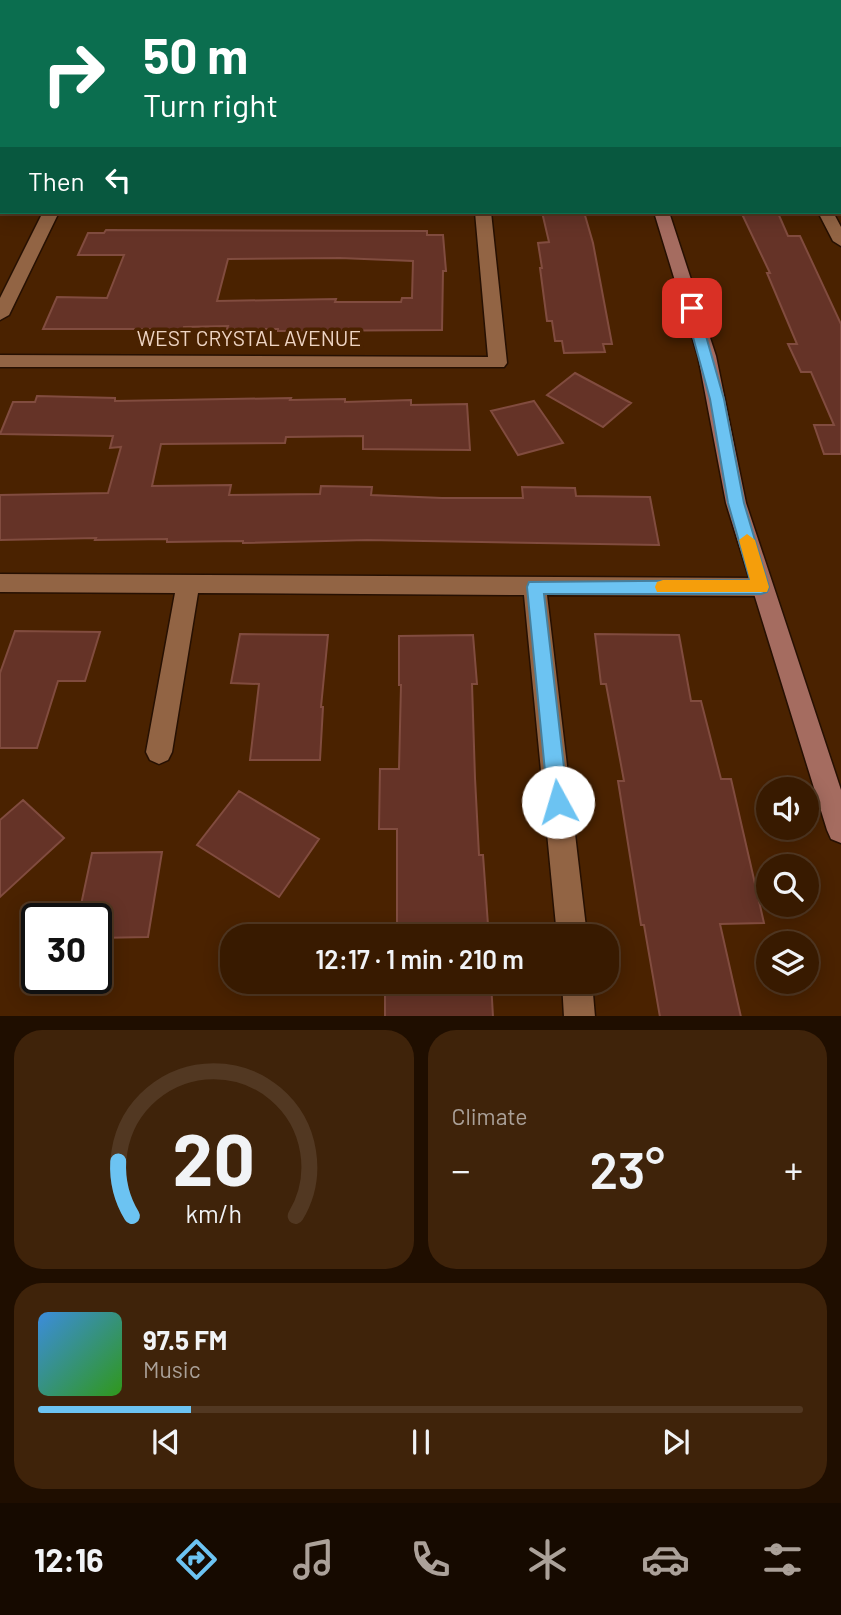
<!DOCTYPE html>
<html lang="en">
<head>
<meta charset="utf-8">
<style>
	body { margin:0; font-family:Barlow,sans-serif; background:#3f230a; color:#f1f3f6; height:100vh; display:flex; flex-direction:column; font-size:26px; white-space:nowrap }
	* { box-sizing:border-box; margin:0 }
	p { font-size:23px; color:#aba199 }
	.icon { flex:none; width:38px; height:38px; fill:none; stroke:currentColor; stroke-width:2; stroke-linecap:round; stroke-linejoin:round }
	.map { position:relative; height:1016px; overflow:hidden }
	.details { display:flex; flex-direction:column; gap:14px; padding:14px; background:#1f0e00; flex:1 }
	.details>* { flex:none }
	.guide { position:absolute; left:0px; top:0px; width:842px; height:214px; box-shadow:0 4px 18px #0003,0 0 0 2px #523822; background:#0b6e4f; color:#fff; overflow:hidden }
	.controls { position:absolute; left:756px; top:777px; display:grid; gap:14px }
	.controls a { display:grid; place-items:center; width:63px; height:63px; border-radius:50%; background:#381a00; box-shadow:0 4px 18px #0003,0 0 0 2px #523822; font-size:35px }
	.speed { position:absolute; left:21px; top:903px; display:flex; gap:14px; font-size:35px; font-weight:700; text-align:center }
	.speed>* { display:grid; place-content:center; width:91px; height:91px; border-radius:50%; background:#381a00; box-shadow:0 4px 18px #0003,0 0 0 2px #523822; line-height:1 }
	.speed .limit { border:4px solid #111; border-radius:10px; background:#fff; color:#111 }
	.pin { position:absolute; display:grid; place-items:center; width:60px; height:60px; color:#fff; margin:-30px; border-radius:14px; box-shadow:0 4px 10px #0006 }
	.me { position:absolute; width:77px; margin:-38px; rotate:354deg; stroke-linejoin:round; filter:drop-shadow(0 0 5px #0008) }
	.turn { display:flex; align-items:center; gap:24px; height:147px; padding:0 28px; font-size:32px }
	.turn .icon { width:91px; height:91px; stroke-width:2.5 }
	.turn b { display:block; font-size:49px; line-height:60px }
	.then { display:flex; align-items:center; height:66px; padding:0 28px; background:#0003; gap:14px; font-size:26px }
	.big { font-size:52px; font-weight:600; line-height:1.1 }
	.details .tile { flex:1; display:flex; flex-direction:column; justify-content:center; gap:10px; min-width:0; padding:0 24px; border-radius:28px; background:#3f230a }
	.details .dial { align-items:center; gap:0 }
	.dial svg { height:182px; overflow:visible; fill:none; stroke:#523822; stroke-width:7; stroke-linecap:round; text-anchor:middle }
	.dial text { fill:#f1f3f6; stroke:none }
	.song { display:flex; align-items:center; gap:21px }
	.cover { width:84px; height:84px; border-radius:10px; background:linear-gradient(135deg,hsl(210 70% 55%),hsl(110 70% 35%)) }
	.played { height:7px; border-radius:4px; background:linear-gradient(90deg,#6cc3f2 20%,#523822 20%) }
	.keys { display:flex; justify-content:space-around; direction:ltr }
	.heat { display:flex; justify-content:space-between; align-items:center; font-size:38px; direction:ltr }
	.details .tiles { flex:1; display:grid; gap:14px; grid-template-columns:1fr 1fr }
	.tile:last-child { grid-column:span 2 }
	.trip { position:absolute; left:220px; top:924px; width:399px; height:70px; border-radius:28px; background:#381a00; box-shadow:0 4px 18px #0003,0 0 0 2px #523822; font-weight:600; line-height:70px; text-align:center }
	.dock { display:flex; height:112px; justify-content:space-around; align-items:center; background:#160a00; color:#aba199 }
	.dock .icon { width:49px; height:49px }
	.dock .current { color:#6cc3f2 }
	.dock b { font-size:32px; color:#f1f3f6 }
	.map>svg:first-child { display:block }
</style>
</head>
<body>
<div class="map">
<svg width="841" height="1017" viewBox="0 0 841 1017">
	<rect width="100%" height="100%" fill="#4a2200"/>
	<!-- building -->
	<path fill="#653327" stroke="#814c3f" stroke-width="2" fill-rule="evenodd" d="M542 212H584L593 243 612 344H603L605 352 564 353 562 341H555L552 321H547L540 268H542L538 243 549 242Z
		M741 212 778 213 788 236H800L841 324V454H824L814 425H834L811 372H801L788 344H797L767 273H770Z
		M106 230 427 231V235H443L446 271H443L442 330 278 331V329H227L228 326 184 327 183 331 159 332V329H43L57 297 107 298 124 255H78L88 233H104ZM340 258 413 261 412 298H402L401 302H335L336 299 217 301 228 259Z
		M575 373 631 403 603 427 547 395Z
		M37 396 115 398V401L291 398 290 400 345 399V402L411 400V405L467 404 470 450 363 449V436L286 437 285 443 161 444 152 486 231 485 229 495 320 494 321 486 372 487 371 495 442 498H523L522 487 575 488 576 496 650 497 659 545 367 540 243 543V541L167 542V539L95 540 96 538 0 540V495L108 493 121 447 110 448 113 436 0 434 13 402H35Z
		M534 401 563 443 518 455 491 411Z
		M15 631 100 632 85 681H58L37 748H0V673Z
		M240 634 328 635 321 707H323L320 760H250L259 684 231 683Z
		M595 634 679 635 691 701H701L721 779H731L764 923 720 924 741 1017H660L644 925H641L618 781H624L606 684H601Z
		M473 635 477 684H472L475 778 479 855H483L488 925 397 926V829H379L380 769H399L401 685H399V636Z
		M239 791 319 839 279 897 197 845Z
		M23 800 64 838 0 897V820Z
		M162 852 148 937 96 938V919H78L92 853Z
		M385 982H491L493 1017H385Z"/>
	<g fill="none" stroke-linecap="round" stroke-linejoin="round">
		<!-- street casing -->
		<g stroke="#261002" stroke-width="3">
			<path id="street" d="M712 0H724V2H712Z
				M0 3H2V9H0Z
				M840 9H841V15H840Z
				M840 198H841V208H840Z
				M43 212H59L9 315 0 320V298Z
				M475 212H491L507 363 504 367H0V355L488 357Z
				M818 212H833L841 227V246L833 241Z
				M0 574 761 578 769 581 772 587 769 593 761 596 547 595 587 936H557L524 595 198 593 172 752 168 760 159 764 150 760 146 752 175 593 0 592Z
				M562 982H592L595 1017H564Z"/>
		</g>
		<!-- secondary casing -->
		<g stroke="#261002" stroke-width="3">
			<path id="secondary" d="M584 0H596V2H585Z
				M0 121H2V129H0Z
				M840 124H841V132H840Z
				M654 212H669L716 356 746 503 841 790V843L831 839 827 830 726 503 698 356Z"/>
		</g>
		<!-- street -->
		<use href="#street" fill="#926444" fill-rule="evenodd"/>
		<!-- secondary -->
		<use href="#secondary" fill="#a56c60" fill-rule="evenodd"/>
	</g>
	<!-- route -->
	<path fill="#6cc3f2" stroke="#467f9d" stroke-width="2" d="M692 304 698 308 724 399 744 503 769 587 767 592 761 594H544L568 802 565 809 558 811 551 809 548 802 527 587 529 582 750 580 728 503 710 399 685 308Z"/>
	<!-- slow -->
	<path fill="#f59e0b" d="M747 534 755 540 769 587 767 592H657L655 587 657 582 663 580H750L739 540Z"/>
	<g text-anchor="middle" stroke-width="7" stroke-linejoin="round" paint-order="stroke">
		<!-- street labels -->
		<g font-size="21" fill="#eed4c3" stroke="#4a2200">
			<text x="249" y="346">WEST CRYSTAL AVENUE</text>
		</g>
	</g>
</svg>
<div class="controls">
<a><svg class="icon" aria-label="sound" viewBox="0 0 24 24"><path d="M4 9h4l5-4v14l-5-4H4zM17 9q2 3 0 6"/></svg></a>
<a><svg class="icon" aria-label="search" viewBox="0 0 24 24"><circle cx="10" cy="10" r="6"/><path d="M15 15l6 6"/></svg></a>
<a><svg class="icon" aria-label="layers" viewBox="0 0 24 24"><path d="M12 4l9 5-9 5-9-5zM3 14l9 5 9-5"/></svg></a>
</div>
<div class="speed"><div class="limit">30</div></div>
<div class="pin" style="left:692px;top:308px;background:#d93025"><svg class="icon" aria-label="arrive" viewBox="0 0 24 24"><path d="M6 21V4h12l-3 4 3 4H6"/></svg></div>
<svg class="me" style="left:558px;top:802px" viewBox="-20 -20 40 40"><circle r="19" fill="#fff"/><path d="M0-13L10 11 0 6-10 11z" fill="#6cc3f2"/></svg>
<div class="trip">12:17 · 1 min · 210 m</div>
<div class="guide">
<div class="turn"><svg class="icon" aria-label="right" viewBox="0 0 24 24"><path d="M7 20v-9h11M14 6l5 5-5 5"/></svg><div><b>50 m</b>Turn right</div></div>
<div class="then">Then<svg class="icon" aria-label="left" viewBox="0 0 24 24"><path d="M17 20v-9H6M10 6l-5 5 5 5"/></svg></div>
</div>
</div>
<section class="details">
<div class="tiles">
<div class="tile dial"><svg viewBox="0 0 100 80">
<path d="M14 69A42 42 0 1 1 86 69"/>
<path d="M14 69A42 42 0 0 1 8 45" stroke="#6cc3f2"/>
<text x="50" y="56" font-size="32" font-weight="700">20</text>
<text x="50" y="72" font-size="11">km/h</text>
</svg></div>
<div class="tile"><p>Climate</p>
<div class="heat"><a>−</a><b class="big">23°</b><a>+</a></div>
</div>
<div class="tile">
<div class="song"><i class="cover"></i><div><b>97.5 FM</b><p>Music</p></div></div>
<div class="played"></div>
<div class="keys"><svg class="icon" aria-label="previous" viewBox="0 0 24 24"><path d="M18 5L8 12l10 7zM5 5v14"/></svg><svg class="icon" aria-label="pause" viewBox="0 0 24 24"><path d="M8 5v14M16 5v14"/></svg><svg class="icon" aria-label="next" viewBox="0 0 24 24"><path d="M6 5l10 7-10 7zM19 5v14"/></svg></div>
</div>
</div>
</section>
<nav class="dock">
<b>12:16</b>
<svg class="icon current" aria-label="directions" viewBox="0 0 24 24"><path d="M12 3l9 9-9 9-9-9zM9 14v-3h6M13 9l2 2-2 2"/></svg>
<svg class="icon" aria-label="music" viewBox="0 0 24 24"><path d="M9 18V5l10-2v13"/><circle cx="6" cy="18" r="3"/><circle cx="16" cy="16" r="3"/></svg>
<svg class="icon" aria-label="phone" viewBox="0 0 24 24"><path d="M5 4h4l2 5-3 2q2 4 5 5l2-3 5 2v4C11 20 4 13 5 4z"/></svg>
<svg class="icon" aria-label="climate" viewBox="0 0 24 24"><path d="M12 3v18M4 7l16 10M4 17L20 7"/></svg>
<svg class="icon" aria-label="car" viewBox="0 0 24 24"><path d="M5 17H2v-5l4-1 3-4h7l3 4 3 1v5h-3M9 17h6M6 11h13"/><circle cx="7" cy="17" r="2"/><circle cx="17" cy="17" r="2"/></svg>
<svg class="icon" aria-label="filters" viewBox="0 0 24 24"><path d="M4 7h16M4 17h16"/><circle cx="9" cy="7" r="2"/><circle cx="15" cy="17" r="2"/></svg>
</nav>
</body>
</html>
